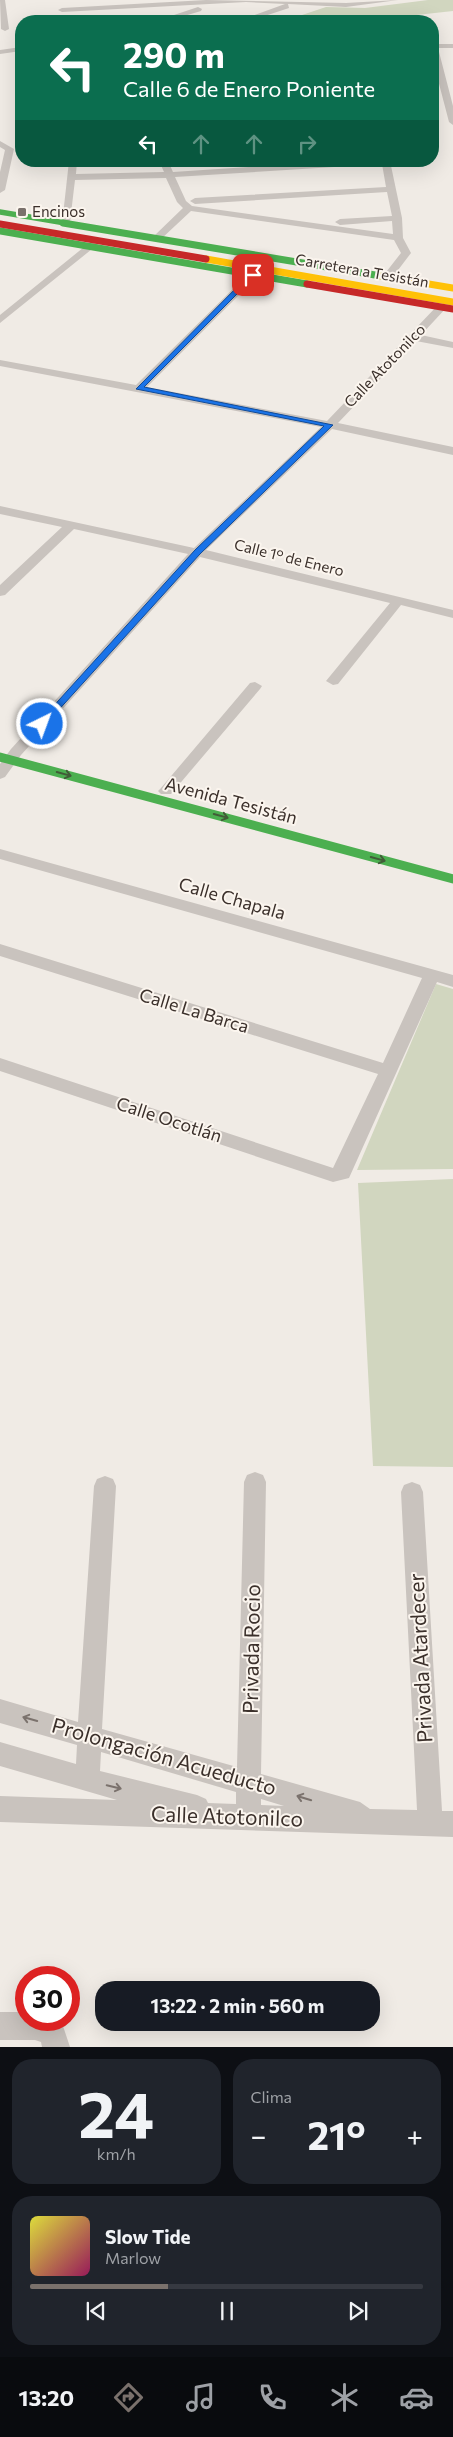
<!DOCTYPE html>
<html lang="es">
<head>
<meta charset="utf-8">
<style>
	body { margin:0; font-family:Commissioner,sans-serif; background:#20242c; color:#f1f3f6; height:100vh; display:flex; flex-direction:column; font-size:19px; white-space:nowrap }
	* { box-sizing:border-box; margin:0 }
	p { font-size:16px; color:#9ea1a6 }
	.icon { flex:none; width:28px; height:28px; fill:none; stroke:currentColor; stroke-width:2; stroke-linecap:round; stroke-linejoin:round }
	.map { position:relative; height:2047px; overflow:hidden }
	.drawer { display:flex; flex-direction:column; gap:12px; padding:12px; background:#0d0f14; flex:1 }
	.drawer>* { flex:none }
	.top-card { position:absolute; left:15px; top:15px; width:424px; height:152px; border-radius:20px; box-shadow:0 5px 20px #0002; background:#0b6e4f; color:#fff; overflow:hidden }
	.speed { position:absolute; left:15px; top:1966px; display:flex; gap:10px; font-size:25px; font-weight:700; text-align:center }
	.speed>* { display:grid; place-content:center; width:65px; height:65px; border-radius:50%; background:#171b24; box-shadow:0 5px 20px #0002; line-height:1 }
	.speed .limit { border:8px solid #d22; background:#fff; color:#111 }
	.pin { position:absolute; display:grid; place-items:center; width:42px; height:42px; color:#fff; margin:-21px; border-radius:10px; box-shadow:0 2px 8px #0006 }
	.me { position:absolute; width:55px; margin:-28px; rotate:42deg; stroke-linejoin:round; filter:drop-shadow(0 0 4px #0008) }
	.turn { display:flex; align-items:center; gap:18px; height:105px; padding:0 25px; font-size:22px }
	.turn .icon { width:65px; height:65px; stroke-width:2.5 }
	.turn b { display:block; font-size:35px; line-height:42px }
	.lanes { display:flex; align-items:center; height:48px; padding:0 25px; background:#0003; justify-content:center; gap:25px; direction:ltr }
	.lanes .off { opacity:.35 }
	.big { font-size:38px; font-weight:700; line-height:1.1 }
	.drawer .widget { flex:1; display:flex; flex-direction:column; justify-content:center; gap:8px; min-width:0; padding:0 18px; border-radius:20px; background:#20242c }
	.drawer .dial { align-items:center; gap:0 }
	.dial b { font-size:65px; line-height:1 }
	.song { display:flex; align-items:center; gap:15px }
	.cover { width:60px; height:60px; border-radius:8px; background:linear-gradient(135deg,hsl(60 70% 55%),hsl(330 70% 35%)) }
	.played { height:5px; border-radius:2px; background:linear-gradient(90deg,#7a716c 35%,#363941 35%) }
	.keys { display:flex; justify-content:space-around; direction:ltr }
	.heat { display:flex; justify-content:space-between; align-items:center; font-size:28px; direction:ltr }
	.drawer .tiles { flex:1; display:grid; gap:12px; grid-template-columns:1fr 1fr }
	.widget:last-child { grid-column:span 2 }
	.trip { position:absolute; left:95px; top:1981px; width:285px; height:50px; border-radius:20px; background:#171b24; box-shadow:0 5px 20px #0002; font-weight:700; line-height:50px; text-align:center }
	.menu { display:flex; height:80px; justify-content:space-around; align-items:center; background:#090b0e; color:#9ea1a6 }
	.menu .icon { width:35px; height:35px }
	.menu .current { color:#7a716c }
	.menu b { font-size:22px; color:#f1f3f6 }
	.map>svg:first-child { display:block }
</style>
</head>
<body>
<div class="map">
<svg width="453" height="2047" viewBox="0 0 453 2047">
	<rect width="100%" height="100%" fill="#f0ebe5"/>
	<!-- green -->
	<path fill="#d1d6bf" d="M428 0H453V11L380 19 379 21H284L326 7 365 8Z
		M436 984 453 989V1169L357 1170Z
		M453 1179V1467L373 1466 358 1183Z"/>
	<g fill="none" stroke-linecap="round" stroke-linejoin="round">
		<!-- street -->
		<path fill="#c9c3be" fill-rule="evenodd" d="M0 0H5L9 29 5 31 1 29Z
			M206 0 346 3 398 0 346 7 288 4 289 8 249 21H238L285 4 246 2 62 12 58 10 62 8Z
			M198 7 202 9 201 11 167 21H156Z
			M432 38 437 44H453V48H438L453 106V125L449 122 432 57Z
			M21 47V51L0 54V50Z
			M0 141 14 149 5 190 0 193V172L5 150 0 147Z
			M69 161H77L76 174 164 172 159 161H168L173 172 341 161H390L402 218 403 238 411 253 392 278 388 279 383 276 401 253 394 240 191 211 160 240H154V236L183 208 177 202 166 178 75 180 70 222 62 224ZM382 164 386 187 195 198 190 201 195 204 387 192 392 216 340 219 335 222 340 225 392 221 393 234 192 206 186 201 175 177Z
			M94 239 102 241 0 323V315Z
			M253 272 257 273V277L147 387 327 421 438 305 442 304 447 307 421 335 453 342V348L416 341 338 423 453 447V455L332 429 206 550 453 610V618L401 605 338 684 333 685 326 681 390 603 200 557 21 755 5 777 0 779V764L11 749 188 554 74 529 5 595 0 596V585L62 527 0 514V506L194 548 321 427 0 366V360L136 385 249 273Z
			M255 682 262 686 260 689 171 794H161L158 791 161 788 250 683Z
			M0 849 453 975V987L437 982 349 1178 333 1182 0 1071V1058L333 1168 378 1074 0 956V944L383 1063 422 978 0 859Z
			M255 1472 263 1475 266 1482 261 1774 360 1802 370 1809 417 1810 401 1492 404 1485 412 1482 420 1485 423 1492 442 1811H453V1837L0 1822V1796L117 1800 0 1766V1742L76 1764 77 1745 0 1723V1699L78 1722 94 1486 97 1479 105 1476 113 1479 116 1486 102 1729 237 1767 244 1482 247 1475ZM101 1752 236 1792V1804L208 1803 206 1799 197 1795 100 1771ZM261 1799 284 1806 261 1805Z
			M0 2012H26V2020H54L62 2023 70 2047H42L41 2042 35 2040H0Z"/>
		<!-- fast-far2 -->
		<path stroke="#4caf50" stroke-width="5.5" d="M0 212 71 224"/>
		<!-- fast-far1 -->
		<path stroke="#4caf50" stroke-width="7" d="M63 223 381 276
			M0 231 307 284"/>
		<!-- fast -->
		<path stroke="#4caf50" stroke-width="9" d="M0 757 453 879"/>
		<!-- slow -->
		<path stroke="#ffc107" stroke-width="7" d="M206 259 453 302
			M381 276 453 288"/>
		<!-- jam -->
		<path stroke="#c62828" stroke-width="7" d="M0 224 206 259
			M307 284 453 309"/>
	</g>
	<!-- one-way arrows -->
	<defs><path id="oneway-shaft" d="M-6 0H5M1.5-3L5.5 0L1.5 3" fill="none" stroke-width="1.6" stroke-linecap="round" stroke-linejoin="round" transform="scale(1.25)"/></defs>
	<g stroke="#415c38">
		<use href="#oneway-shaft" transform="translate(64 774) rotate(15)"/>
		<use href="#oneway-shaft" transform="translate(221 816) rotate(15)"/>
		<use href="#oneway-shaft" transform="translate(378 859) rotate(15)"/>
	</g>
	<g stroke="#7b726d">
		<use href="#oneway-shaft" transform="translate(30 1719) rotate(-164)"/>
		<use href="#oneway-shaft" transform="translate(114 1787) rotate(14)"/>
		<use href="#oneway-shaft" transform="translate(304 1798) rotate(-163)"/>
	</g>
	<!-- route -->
	<path fill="#1a73e8" stroke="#114b97" d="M251 273 256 275 144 387 333 425 200 554 45 725H39V722L195 550 324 426 136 389Z"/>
	<!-- markers -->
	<rect fill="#7a716c" stroke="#fbf5ee" stroke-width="2" x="17" y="207" width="10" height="10" rx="2.5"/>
	<g text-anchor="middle" stroke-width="4" stroke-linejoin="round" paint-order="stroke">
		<!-- far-poi labels -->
		<g font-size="15" fill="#3b302b" stroke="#fbf5ee" text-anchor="start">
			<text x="32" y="217">Encinos</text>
		</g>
		<!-- far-street labels -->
		<g font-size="15" fill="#3b302b" stroke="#fbf5ee">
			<text transform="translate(362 271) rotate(10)" y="5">Carretera a Tesistán</text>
			<text transform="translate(385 366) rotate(-46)" y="5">Calle Atotonilco</text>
			<text transform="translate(289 558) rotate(14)" y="5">Calle 1° de Enero</text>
		</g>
		<!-- street labels -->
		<g font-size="18" fill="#3b302b" stroke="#fbf5ee">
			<text transform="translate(231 801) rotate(15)" y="6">Avenida Tesistán</text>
			<text transform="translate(232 899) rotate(16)" y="6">Calle Chapala</text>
			<text transform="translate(194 1011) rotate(17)" y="6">Calle La Barca</text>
			<text transform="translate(169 1120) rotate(18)" y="6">Calle Ocotlán</text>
		</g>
		<!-- near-street labels -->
		<g font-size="21" fill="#3b302b" stroke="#fbf5ee">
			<text transform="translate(252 1649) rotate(-89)" y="7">Privada Rocio</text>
			<text transform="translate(421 1658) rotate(-93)" y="7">Privada Atardecer</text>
			<text transform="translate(164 1757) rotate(16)" y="7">Prolongación Acueducto</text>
			<text transform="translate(227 1817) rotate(2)" y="7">Calle Atotonilco</text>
		</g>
	</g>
</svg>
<div class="speed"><div class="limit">30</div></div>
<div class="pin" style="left:253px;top:275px;background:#d93025"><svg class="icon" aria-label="arrive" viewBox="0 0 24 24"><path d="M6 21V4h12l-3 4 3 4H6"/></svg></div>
<svg class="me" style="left:42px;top:724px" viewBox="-20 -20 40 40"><circle r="17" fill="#1a73e8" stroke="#fff" stroke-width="3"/><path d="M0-11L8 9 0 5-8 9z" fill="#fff"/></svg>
<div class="trip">13:22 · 2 min · 560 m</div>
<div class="top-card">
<div class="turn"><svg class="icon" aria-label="left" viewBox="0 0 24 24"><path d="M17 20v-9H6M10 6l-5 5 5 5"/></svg><div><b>290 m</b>Calle 6 de Enero Poniente</div></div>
<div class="lanes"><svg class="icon" aria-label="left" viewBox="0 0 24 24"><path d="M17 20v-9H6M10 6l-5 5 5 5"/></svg><svg class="icon off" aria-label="ahead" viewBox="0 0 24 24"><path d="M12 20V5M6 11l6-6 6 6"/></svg><svg class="icon off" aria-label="ahead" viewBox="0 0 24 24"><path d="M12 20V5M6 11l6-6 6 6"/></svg><svg class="icon off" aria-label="right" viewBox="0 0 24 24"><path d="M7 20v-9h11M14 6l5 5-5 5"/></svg></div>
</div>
</div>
<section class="drawer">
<div class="tiles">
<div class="widget dial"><b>24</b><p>km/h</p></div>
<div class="widget"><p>Clima</p>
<div class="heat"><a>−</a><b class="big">21°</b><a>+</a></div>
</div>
<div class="widget">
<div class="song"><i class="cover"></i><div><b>Slow Tide</b><p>Marlow</p></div></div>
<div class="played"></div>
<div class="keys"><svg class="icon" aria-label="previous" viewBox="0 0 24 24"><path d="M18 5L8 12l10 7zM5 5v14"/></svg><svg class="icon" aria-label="pause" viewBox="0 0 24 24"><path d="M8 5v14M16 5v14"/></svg><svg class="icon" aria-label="next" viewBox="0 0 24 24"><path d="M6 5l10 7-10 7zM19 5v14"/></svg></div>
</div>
</div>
</section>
<nav class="menu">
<b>13:20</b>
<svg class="icon current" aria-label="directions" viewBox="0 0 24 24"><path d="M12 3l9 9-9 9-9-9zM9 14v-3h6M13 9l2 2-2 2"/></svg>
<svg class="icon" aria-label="music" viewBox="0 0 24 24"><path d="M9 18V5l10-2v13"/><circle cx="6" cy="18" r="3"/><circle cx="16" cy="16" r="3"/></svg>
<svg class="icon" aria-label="phone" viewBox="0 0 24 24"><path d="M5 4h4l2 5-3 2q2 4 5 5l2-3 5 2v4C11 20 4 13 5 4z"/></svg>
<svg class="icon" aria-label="climate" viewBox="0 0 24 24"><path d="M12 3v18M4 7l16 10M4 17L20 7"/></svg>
<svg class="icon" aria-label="car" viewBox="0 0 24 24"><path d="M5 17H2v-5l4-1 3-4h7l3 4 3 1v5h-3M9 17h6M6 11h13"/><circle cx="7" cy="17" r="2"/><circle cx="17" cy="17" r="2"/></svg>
</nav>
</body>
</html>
